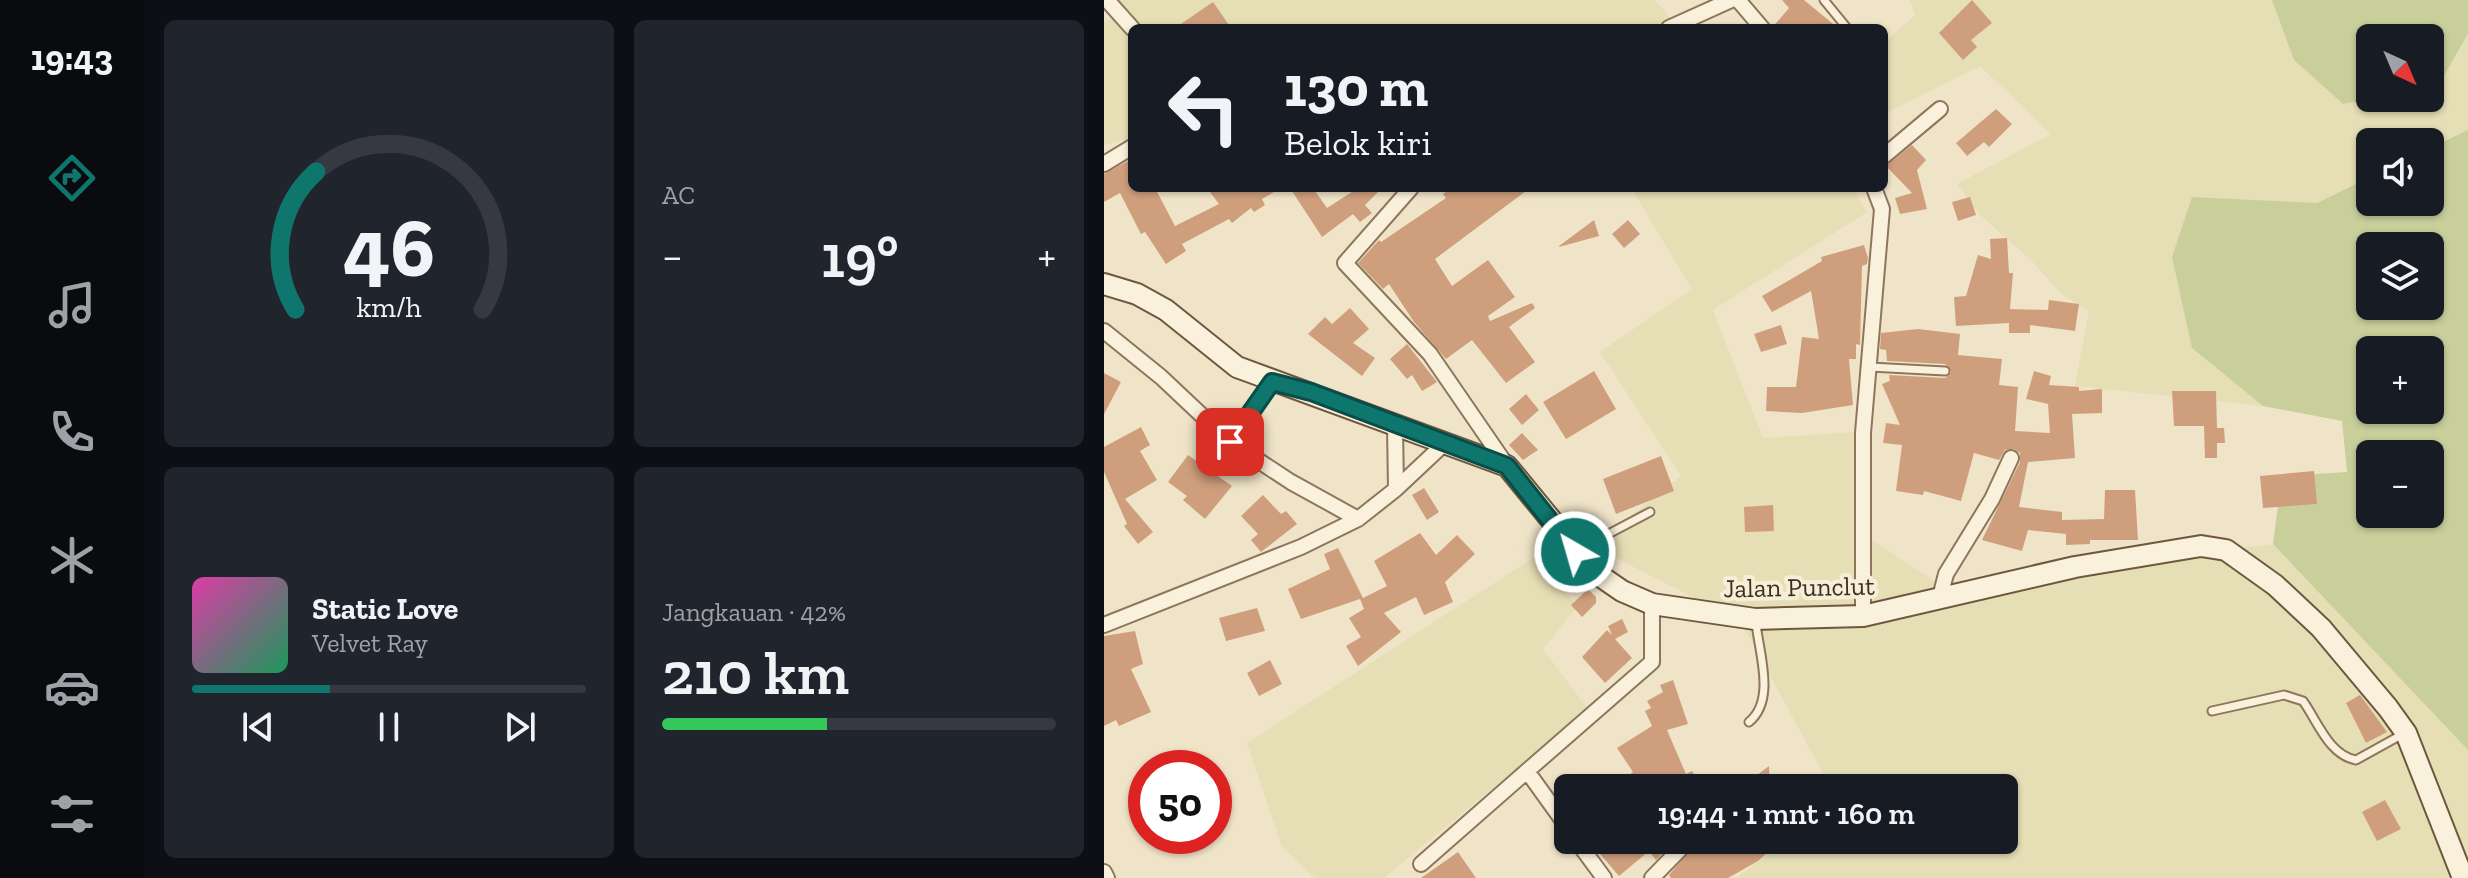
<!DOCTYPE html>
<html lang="id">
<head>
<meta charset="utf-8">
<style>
	body { margin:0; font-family:"Zilla Slab",serif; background:#20242c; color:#f1f3f6; height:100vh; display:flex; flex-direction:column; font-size:30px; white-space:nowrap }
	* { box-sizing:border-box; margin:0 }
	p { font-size:26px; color:#9ea1a6 }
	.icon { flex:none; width:44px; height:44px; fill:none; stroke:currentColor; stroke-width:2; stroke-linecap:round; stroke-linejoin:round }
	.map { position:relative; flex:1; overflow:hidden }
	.sheet { display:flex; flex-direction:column; gap:20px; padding:20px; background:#0d0f14; width:960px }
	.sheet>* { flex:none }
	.guide { position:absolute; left:24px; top:24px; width:760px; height:168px; border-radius:12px; box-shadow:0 2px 6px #0004; background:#171b24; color:#f1f3f6; overflow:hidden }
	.needle { width:52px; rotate:136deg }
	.buttons { position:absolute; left:1252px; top:24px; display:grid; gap:16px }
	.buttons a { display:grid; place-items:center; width:88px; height:88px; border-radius:12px; background:#171b24; box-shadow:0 2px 6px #0004; font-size:40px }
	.speed { position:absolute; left:24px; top:750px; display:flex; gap:16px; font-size:40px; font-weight:700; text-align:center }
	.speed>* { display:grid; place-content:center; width:104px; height:104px; border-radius:50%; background:#171b24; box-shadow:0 2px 6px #0004; line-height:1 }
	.speed .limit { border:12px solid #d22; background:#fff; color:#111 }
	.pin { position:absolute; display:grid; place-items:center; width:68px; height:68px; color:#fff; margin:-34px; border-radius:16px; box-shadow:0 4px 12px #0006 }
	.me { position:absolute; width:88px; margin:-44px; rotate:322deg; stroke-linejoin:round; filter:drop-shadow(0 0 6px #0008) }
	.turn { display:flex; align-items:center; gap:28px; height:168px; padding:0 24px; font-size:36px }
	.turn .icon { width:104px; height:104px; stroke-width:2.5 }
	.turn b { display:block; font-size:56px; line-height:68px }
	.big { font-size:60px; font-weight:600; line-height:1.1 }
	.sheet .card { flex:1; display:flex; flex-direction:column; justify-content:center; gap:12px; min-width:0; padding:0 28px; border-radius:12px; background:#20242c }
	.sheet .dial { align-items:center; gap:0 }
	.dial svg { height:208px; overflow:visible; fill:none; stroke:#363941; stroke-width:7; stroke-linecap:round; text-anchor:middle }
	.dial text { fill:#f1f3f6; stroke:none }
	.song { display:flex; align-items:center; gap:24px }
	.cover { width:96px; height:96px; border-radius:12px; background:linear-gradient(135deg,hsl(320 70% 55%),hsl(150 70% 35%)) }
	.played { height:8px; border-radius:4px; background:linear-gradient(90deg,#0f766e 35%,#363941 35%) }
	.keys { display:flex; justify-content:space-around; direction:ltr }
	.heat { display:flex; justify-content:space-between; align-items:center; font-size:44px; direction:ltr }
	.charge { height:12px; border-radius:6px; background:linear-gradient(90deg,#34c759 42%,#363941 0) }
	.sheet .tiles { flex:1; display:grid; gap:20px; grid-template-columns:repeat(2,1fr) }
	.trip { position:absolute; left:450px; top:774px; width:464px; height:80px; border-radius:12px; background:#171b24; box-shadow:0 2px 6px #0004; font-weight:600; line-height:80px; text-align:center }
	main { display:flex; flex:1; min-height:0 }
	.tab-bar { display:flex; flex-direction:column; width:144px; justify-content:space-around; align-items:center; background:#090b0e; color:#9ea1a6 }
	.tab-bar .icon { width:56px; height:56px }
	.tab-bar .current { color:#0f766e }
	.tab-bar b { font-size:36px; color:#f1f3f6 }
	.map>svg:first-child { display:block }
</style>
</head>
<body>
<main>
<nav class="tab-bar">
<b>19:43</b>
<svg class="icon current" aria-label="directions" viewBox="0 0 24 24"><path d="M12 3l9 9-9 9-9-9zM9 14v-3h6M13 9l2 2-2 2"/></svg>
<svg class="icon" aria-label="music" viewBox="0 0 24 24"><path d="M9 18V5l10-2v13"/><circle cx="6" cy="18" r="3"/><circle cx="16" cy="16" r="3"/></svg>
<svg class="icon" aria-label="phone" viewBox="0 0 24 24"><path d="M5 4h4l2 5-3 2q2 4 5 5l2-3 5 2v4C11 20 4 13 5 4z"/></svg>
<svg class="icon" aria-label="climate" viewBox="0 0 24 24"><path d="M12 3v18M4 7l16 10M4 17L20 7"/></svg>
<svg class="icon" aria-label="car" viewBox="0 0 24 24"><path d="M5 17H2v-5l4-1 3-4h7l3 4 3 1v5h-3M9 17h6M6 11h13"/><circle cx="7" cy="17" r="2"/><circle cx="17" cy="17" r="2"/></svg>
<svg class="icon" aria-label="filters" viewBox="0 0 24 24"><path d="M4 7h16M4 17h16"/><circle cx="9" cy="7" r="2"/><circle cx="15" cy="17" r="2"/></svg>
</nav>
<section class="sheet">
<div class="tiles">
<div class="card dial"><svg viewBox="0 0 100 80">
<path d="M14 69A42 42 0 1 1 86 69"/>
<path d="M14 69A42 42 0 0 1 22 16" stroke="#0f766e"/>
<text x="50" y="56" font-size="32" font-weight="700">46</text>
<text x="50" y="72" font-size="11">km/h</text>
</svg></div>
<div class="card"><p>AC</p>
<div class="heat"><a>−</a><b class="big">19°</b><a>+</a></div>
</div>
<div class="card">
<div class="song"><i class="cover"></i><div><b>Static Love</b><p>Velvet Ray</p></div></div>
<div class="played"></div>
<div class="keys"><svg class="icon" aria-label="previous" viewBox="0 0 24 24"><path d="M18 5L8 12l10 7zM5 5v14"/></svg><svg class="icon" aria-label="pause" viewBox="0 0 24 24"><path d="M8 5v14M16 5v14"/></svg><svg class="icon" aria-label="next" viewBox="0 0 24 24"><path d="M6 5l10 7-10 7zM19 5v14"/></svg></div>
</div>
<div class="card"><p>Jangkauan · 42%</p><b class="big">210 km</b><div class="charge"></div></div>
</div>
</section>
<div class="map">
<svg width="1364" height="878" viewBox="0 0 1364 878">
	<rect width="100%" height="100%" fill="#f0e4c8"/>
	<!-- farmland -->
	<path fill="#e6deb5" d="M0 0H551L575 28H28V138L0 145V22L8 18Z
		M806 0H1168L1190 60 1239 104 1274 98H1326V89L1333 87 1364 34V130L1326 148V142H1266V177L1213 203 1088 197V348L1159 406 971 386 985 311 957 294 928 261 876 215 853 184 947 134 876 66 780 114V43L811 15Z
		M527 188H749L763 212 609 310 659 438 751 432 757 533 838 586 1169 544 1364 750V878H632L684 840H900V788H727L637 622 489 546 577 476 496 352 588 289Z
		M429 558 474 606 439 649 484 709 280 878H211L178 847 143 743Z"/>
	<!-- green -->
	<path fill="#c9cf9b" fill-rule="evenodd" d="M1168 0H1364V34L1333 88 1326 89V38H1266V98H1274L1239 104 1190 60Z
		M1364 130V750L1169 544 1178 476 1243 472 1238 421 1159 406 1088 348 1068 257 1088 197 1213 203 1266 177V202H1326V148ZM1266 246H1326V306H1266ZM1266 350H1326V410H1266ZM1266 454H1326V514H1266Z"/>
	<!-- building -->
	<path fill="#cf9f7d" d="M678 0H700L734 28H668L685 8Z
		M868 0 888 23 867 40 873 47 859 60 835 33Z
		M109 2 127 28H71Z
		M892 109 908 124 885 147 880 142 863 156 852 143Z
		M808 145 822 160 813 170 823 209 796 214 791 198 808 193 782 166Z
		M28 159V188H51L71 226 115 204 103 188H177L158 199 161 205 150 212 147 208 128 223 125 219 78 244 82 251 62 264 41 232 37 234 16 193 0 202V174Z
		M186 188H209L223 208 254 188H278L261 205 268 213 256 222 249 214 218 237Z
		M347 188H426L331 259 348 286 384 260 411 297 384 316 386 321 428 303 431 308 405 327 431 362 402 383 368 340 342 359 310 322 285 284 279 289 254 263 275 240 277 242 342 198 339 194Z
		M866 197 872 215 854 221 848 202Z
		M490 220 495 236 455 247V246Z
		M524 220 536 234 520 248 508 234Z
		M903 238 905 273H909L906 309 944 310 945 300 975 304 971 331 926 325V333H905V323L852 326 850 297 862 296 874 255 887 259 886 239Z
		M760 245 764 258 763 264 758 266 756 345 752 344V359H745L749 405 698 413 662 411 663 387H692L698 337 715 339 707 291 668 312 658 296 718 261 717 257Z
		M246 308 265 329 249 343 271 358 258 376 204 334 221 317 228 324Z
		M677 325 683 344 657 352 650 334Z
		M814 329 856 334 854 355 898 359 895 385 914 387 911 431 946 433 944 404 922 399 930 371 947 376 945 385 975 387V391L998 389V413L968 414 971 458 924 462 915 507 958 512V520L1000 519 1001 490H1031L1034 540H986V544L962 545V534L924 530 918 551 878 540 916 462V453L910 449 901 450 895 460 870 453 857 501 820 491 819 495 792 491 798 445 779 443 782 423 796 425 778 384 786 381 785 375 841 378 847 372 841 364 783 361 782 350 776 349 777 333Z
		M303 344 333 382 318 391 308 375 303 379 286 359Z
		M490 371 512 409 462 439 439 402Z
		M0 373 17 382 0 414Z
		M1068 391H1112L1113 428H1120L1121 443H1113V458H1101L1100 426H1070Z
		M422 394 435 410 418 425 405 409Z
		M37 427 46 445 36 451 53 480 21 499 49 532 34 544 20 526 23 524 0 472V447Z
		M418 433 434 450 419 460 405 445Z
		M84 455 128 486 101 519 79 500 83 496 64 482Z
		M557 456 570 491 512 514 499 479Z
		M1210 471 1213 504 1159 508 1156 476Z
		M320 488 335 512 323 520 308 495Z
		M159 495 177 514 182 511 193 524 157 552 147 540 154 534 137 516Z
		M669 505 670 531 641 532 640 507Z
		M316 533 332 555 353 535 371 554 341 582 349 602 320 615 312 597 280 613 297 632 254 666 242 646 257 637 245 618 260 609 256 599 197 619 184 589 226 569 220 554 234 548 259 598 283 586 270 561Z
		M484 589 492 597V603L478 617 467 605Z
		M153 608 161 631 122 641 115 618Z
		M518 619 524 632 511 639 528 658 501 683 478 657 503 630 508 635 504 626Z
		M31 631 39 664 27 669 47 712 15 726 12 720 0 726V636Z
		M166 660 178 684 155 696 143 673Z
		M569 680 584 724 563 730 582 774 588 771 599 788H507L529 772 513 748 548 726 541 711 547 708 543 701 559 692 556 685Z
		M1256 695 1283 732 1262 743 1242 703Z
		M665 766 666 788H636Z
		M1281 800 1297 829 1273 841 1258 812Z
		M484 840H571L552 860 545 851 515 876Z
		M595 840H627L638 850 653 840H678L654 861 624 878H567L565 875Z
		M354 852 372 878H317Z"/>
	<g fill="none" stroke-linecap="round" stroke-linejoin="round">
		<!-- lane casing -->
		<g stroke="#8d765c" stroke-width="11">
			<path id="lane" d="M720 0 743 28
				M766 367 841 371
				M476 549 546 512
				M1108 711 1180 695 1199 701C1214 722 1225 755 1252 760L1299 734
				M645 722C672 700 655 653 652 623"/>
		</g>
		<!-- street casing -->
		<g stroke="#8d765c" stroke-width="18">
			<path id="street" d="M3 0 28 28
				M634 0 658 28
				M565 28 627 0
				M780 156 836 109
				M0 164 28 147
				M307 188 241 263 326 354 403 466
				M0 331 57 377 126 442 187 482 254 519
				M291 426 292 489
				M126 442 168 382
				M835 601 842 574 888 499 907 458
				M759 616V433L778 209 770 188
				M0 625 197 547 254 519 292 489 341 443
				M464 828 423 771 548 662V604
				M472 840 500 878
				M317 864 423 771
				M0 872 3 878
				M548 878 585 840"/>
		</g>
		<!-- secondary casing -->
		<g stroke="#6f573f" stroke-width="24">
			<path id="secondary" d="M0 284 33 294 62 310 133 367 403 466 489 571 518 591 548 604 651 619 759 616 971 567 1097 546 1122 550 1171 585 1217 628 1284 708 1302 733 1359 878"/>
		</g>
		<!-- lane -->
		<use href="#lane" stroke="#faf1dc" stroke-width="7"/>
		<!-- street -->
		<use href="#street" stroke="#faf1dc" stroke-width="14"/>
		<!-- secondary -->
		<use href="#secondary" stroke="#faf1dc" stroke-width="20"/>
	</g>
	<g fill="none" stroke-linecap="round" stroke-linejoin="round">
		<!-- route casing -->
		<g stroke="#0a4d48" stroke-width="20">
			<path id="route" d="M126 442 168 382 207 392 403 466 471 552"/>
		</g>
		<!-- route -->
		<use href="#route" stroke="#0f766e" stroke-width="14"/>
	</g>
	<g text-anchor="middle" stroke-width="8" stroke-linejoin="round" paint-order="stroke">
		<!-- street labels -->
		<g font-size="26" fill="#3d2e20" stroke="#f7eed8">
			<text transform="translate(695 587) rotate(-1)" y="9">Jalan Punclut</text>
		</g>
	</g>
</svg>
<div class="buttons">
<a><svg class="needle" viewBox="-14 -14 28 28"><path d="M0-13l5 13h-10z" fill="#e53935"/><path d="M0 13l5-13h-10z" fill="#9ea1a6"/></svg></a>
<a><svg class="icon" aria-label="sound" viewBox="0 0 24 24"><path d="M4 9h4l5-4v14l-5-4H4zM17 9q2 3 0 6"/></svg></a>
<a><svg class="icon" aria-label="layers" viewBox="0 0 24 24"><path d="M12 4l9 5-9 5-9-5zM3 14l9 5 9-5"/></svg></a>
<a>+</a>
<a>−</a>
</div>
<div class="speed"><div class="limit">50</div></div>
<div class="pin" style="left:126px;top:442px;background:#d93025"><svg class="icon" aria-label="arrive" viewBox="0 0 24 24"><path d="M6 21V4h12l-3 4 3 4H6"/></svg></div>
<svg class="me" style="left:471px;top:552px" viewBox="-20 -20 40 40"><circle r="17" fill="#0f766e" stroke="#fff" stroke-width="3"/><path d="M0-11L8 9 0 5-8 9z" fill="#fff"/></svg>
<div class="trip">19:44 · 1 mnt · 160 m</div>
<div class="guide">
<div class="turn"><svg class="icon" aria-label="left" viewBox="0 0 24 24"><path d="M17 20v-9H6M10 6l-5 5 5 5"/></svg><div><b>130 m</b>Belok kiri</div></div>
</div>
</div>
</main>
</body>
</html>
